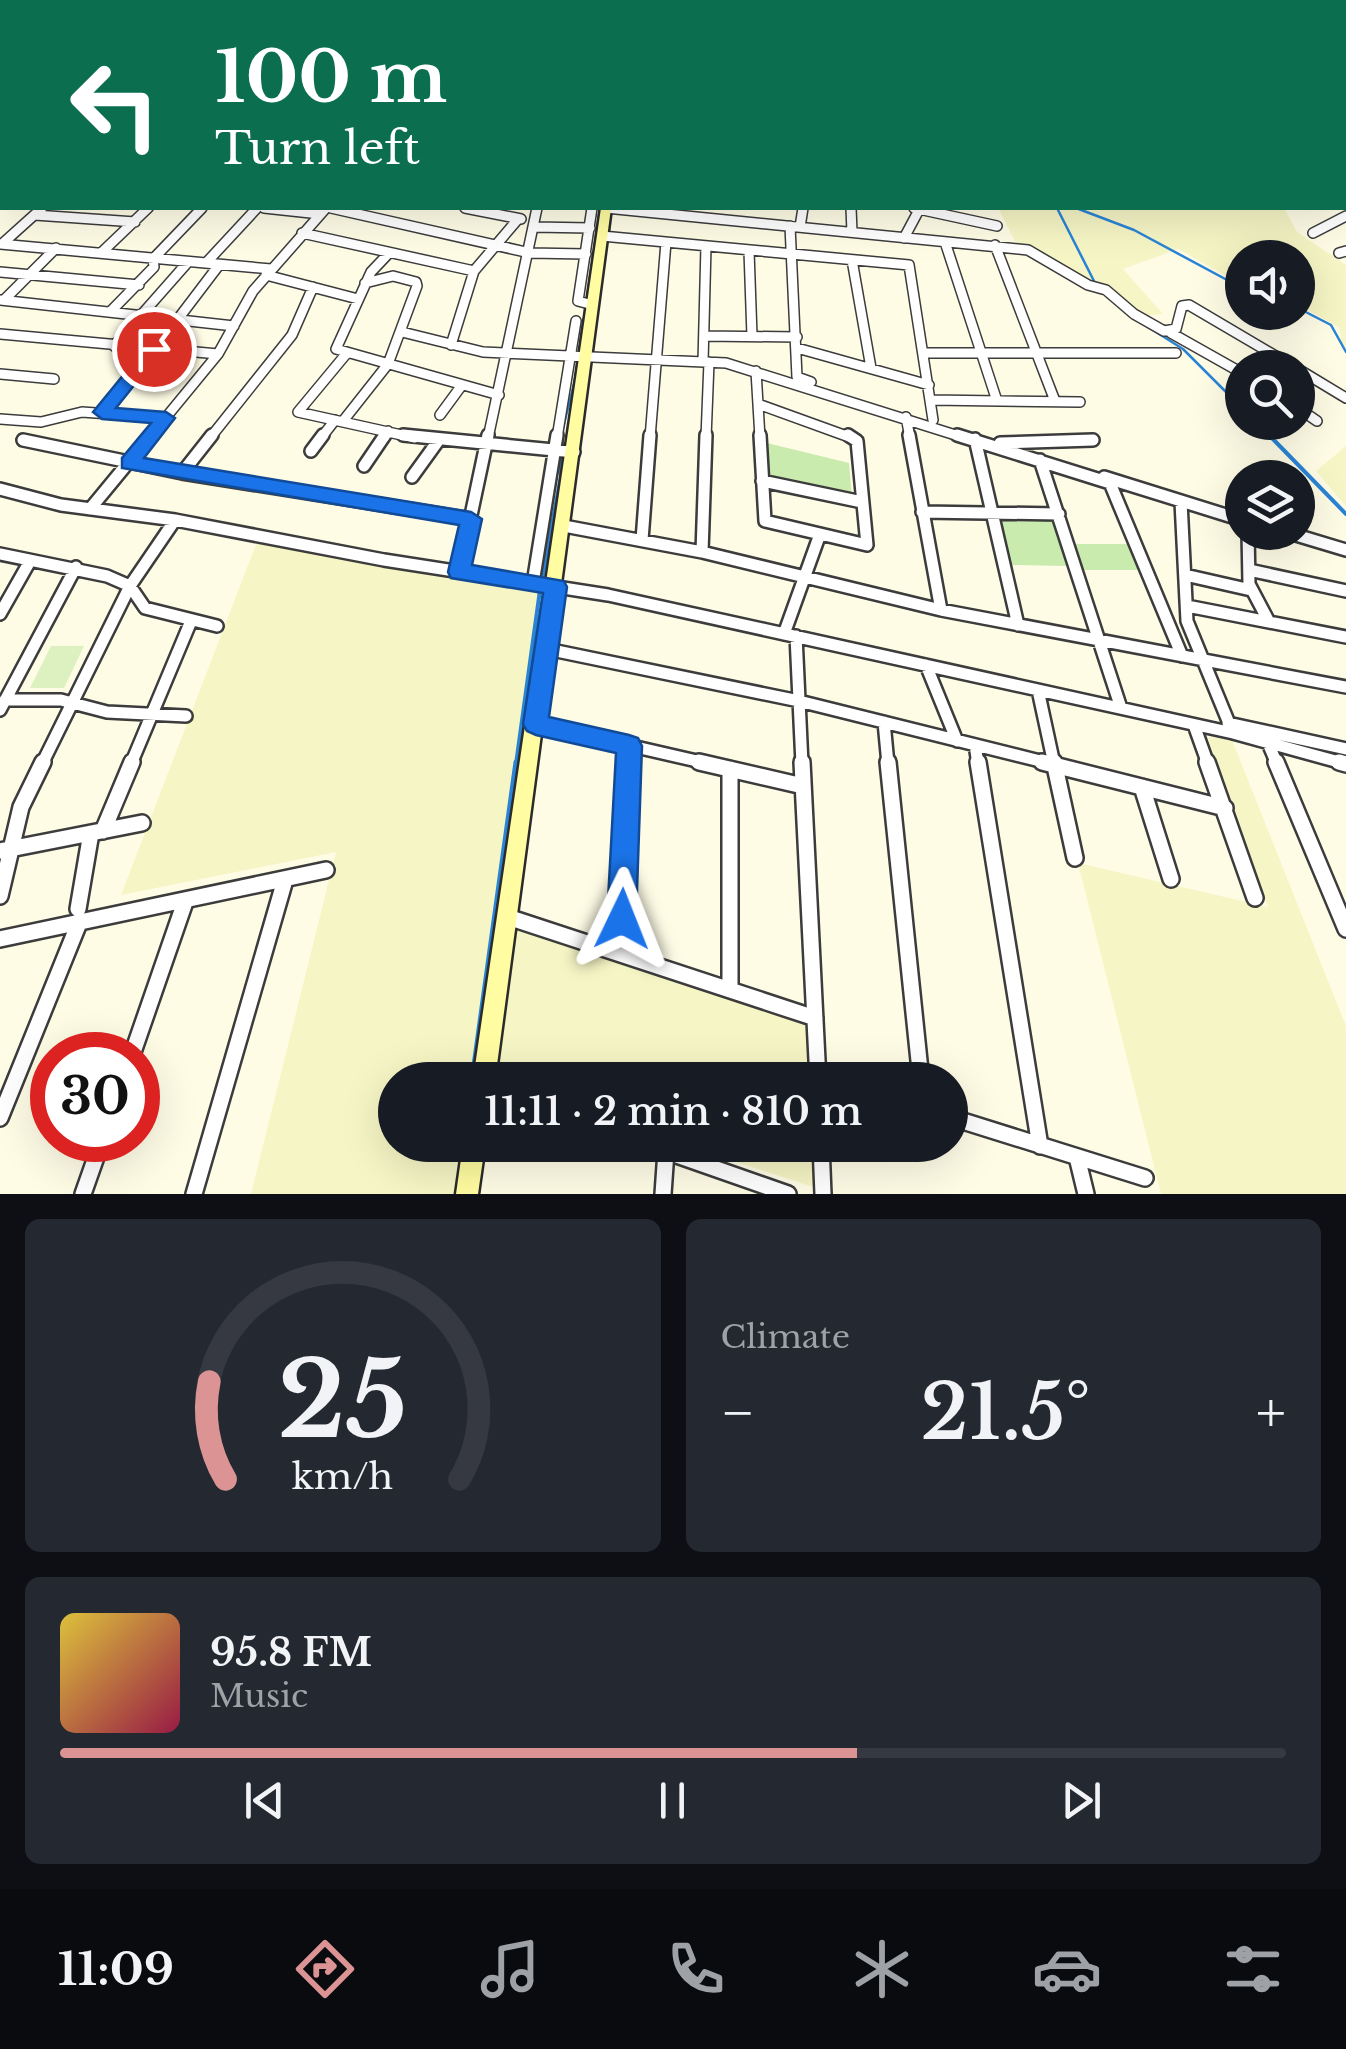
<!DOCTYPE html>
<html lang="en">
<head>
<meta charset="utf-8">
<style>
	body { margin:0; font-family:"Libre Baskerville",serif; background:#242831; color:#f1f3f6; height:100vh; display:flex; flex-direction:column; font-size:38px; white-space:nowrap }
	* { box-sizing:border-box; margin:0 }
	p { font-size:32px; color:#9ea1a6 }
	.icon { flex:none; width:55px; height:55px; fill:none; stroke:currentColor; stroke-width:2; stroke-linecap:round; stroke-linejoin:round }
	.map { position:relative; height:1194px; overflow:hidden }
	.panel { display:flex; flex-direction:column; gap:25px; padding:25px; background:#0d0f14; flex:1 }
	.panel>* { flex:none }
	.banner { position:absolute; left:0px; top:0px; width:1348px; height:210px; box-shadow:0 10px 40px #0002; background:#0b6e4f; color:#fff; overflow:hidden }
	.controls { position:absolute; left:1225px; top:240px; display:grid; gap:20px }
	.controls a { display:grid; place-items:center; width:90px; height:90px; border-radius:50%; background:#171b24; box-shadow:0 10px 40px #0002; font-size:50px }
	.speed { position:absolute; left:30px; top:1032px; display:flex; gap:20px; font-size:50px; font-weight:700; text-align:center }
	.speed>* { display:grid; place-content:center; width:130px; height:130px; border-radius:50%; background:#171b24; box-shadow:0 10px 40px #0002; line-height:1 }
	.speed .limit { border:15px solid #d22; background:#fff; color:#111 }
	.pin { position:absolute; display:grid; place-items:center; width:85px; height:85px; color:#fff; margin:-42px; border:5px solid #fff; border-radius:50%; box-shadow:0 2px 10px #0007 }
	.me { position:absolute; width:110px; margin:-55px; rotate:2deg; stroke-linejoin:round; filter:drop-shadow(0 0 8px #0008) }
	.turn { display:flex; align-items:center; gap:35px; height:210px; padding:0 50px; font-size:45px }
	.turn .icon { width:130px; height:130px; stroke-width:2.5 }
	.turn b { display:block; font-size:70px; line-height:85px }
	.big { font-size:75px; font-weight:600; line-height:1.1 }
	.panel .card { flex:1; display:flex; flex-direction:column; justify-content:center; gap:15px; min-width:0; padding:0 35px; border-radius:15px; background:#242831 }
	.panel .dial { align-items:center; gap:0 }
	.dial svg { height:260px; overflow:visible; fill:none; stroke:#363941; stroke-width:7; stroke-linecap:round; text-anchor:middle }
	.dial text { fill:#f1f3f6; stroke:none }
	.song { display:flex; align-items:center; gap:30px }
	.cover { width:120px; height:120px; border-radius:15px; background:linear-gradient(135deg,hsl(50 70% 55%),hsl(340 70% 35%)) }
	.played { height:10px; border-radius:5px; background:linear-gradient(90deg,#db9493 65%,#363941 65%) }
	.keys { display:flex; justify-content:space-around; direction:ltr }
	.heat { display:flex; justify-content:space-between; align-items:center; font-size:55px; direction:ltr }
	.panel .tiles { flex:1; display:grid; gap:25px; grid-template-columns:1fr 1fr }
	.card:last-child { grid-column:span 2 }
	.trip { position:absolute; left:378px; top:1062px; width:590px; height:100px; border-radius:50px; background:#171b24; box-shadow:0 10px 40px #0002; font-weight:600; line-height:100px; text-align:center }
	.menu { display:flex; height:160px; justify-content:space-around; align-items:center; background:#090b0e; color:#9ea1a6 }
	.menu .icon { width:70px; height:70px }
	.menu .active { color:#db9493 }
	.menu b { font-size:45px; color:#f1f3f6 }
	.map>svg:first-child { display:block }
</style>
</head>
<body>
<div class="map">
<svg width="1346" height="1194" viewBox="0 0 1346 1194">
	<rect width="100%" height="100%" fill="#fffce6"/>
	<!-- farmland -->
	<path fill="#f6f5c5" d="M998 208H1284L1297 232 1346 265V347L1341 343 1340 328 1298 305V258H1242V285L1178 249 1123 269 1163 314 1144 316 1113 292 1016 243Z
		M1346 446V506L1316 471Z
		M257 542 541 590 476 1080H395V1145H466L459 1194H251L336 852 121 895Z
		M1207 737 1232 740 1346 1026V1194H1161L1078 863 1268 907Z
		M513 925 810 1024 812 1080H494Z
		M685 1145H815L816 1188Z"/>
	<!-- green -->
	<path fill="#c9ebae" d="M767 443 849 463 852 498 770 478Z
		M998 518 1053 519 1067 566 1010 565Z
		M1074 544H1128L1138 570H1083Z"/>
	<!-- pitch -->
	<path fill="#ddf1c0" d="M51 646H84L64 688H30Z"/>
	<g fill="none" stroke-linecap="round" stroke-linejoin="round">
		<!-- stream-far2 -->
		<path stroke="#2a84d5" stroke-width="2.5" d="M1057 208 1095 283
			M1076 208 1134 230 1242 288
			M1298 308 1331 325 1346 352
			M1140 322 1183 349 1242 408
			M1256 422 1271 438
			M562 432 575 380 600 208"/>
		<!-- stream-far1 -->
		<path stroke="#2a84d5" stroke-width="4" d="M1269 435 1346 514
			M542 580 561 476 560 452
			M516 764 540 590"/>
		<!-- stream -->
		<path stroke="#2a84d5" stroke-width="5" d="M472 1080 516 762
			M461 1160 463 1145"/>
		<!-- street-far3 casing -->
		<g stroke="#3c3c3c" stroke-width="9">
			<path id="street-far3" d="M296 0 320 2
				M452 0 476 2
				M981 0 990 2
				M260 2 265 0
				M345 2 350 0
				M908 2 913 0
				M963 2 967 0"/>
		</g>
		<!-- street-far2 casing -->
		<g stroke="#3c3c3c" stroke-width="12">
			<path id="street-far2" d="M264 208 320 214
				M331 208 530 253 586 254
				M465 208 521 219
				M592 208 578 301 593 305
				M606 208 1028 250 1088 285 1106 290 1134 314 1164 331 1176 329 1182 306 1189 305 1296 368
				M851 208 852 232
				M914 208 997 226
				M35 215 135 222
				M790 226 797 377 811 382
				M534 227 590 228
				M800 227 803 208
				M302 233 474 271
				M1313 233 1346 216
				M602 236 909 265 933 420
				M904 238 920 208
				M945 242 997 401
				M0 244 271 269
				M2 244 42 208
				M995 245 1055 401
				M749 251 752 336
				M101 253 148 208
				M389 253 371 272 336 349 499 395
				M1339 253 1346 251
				M852 260 871 368
				M206 263 257 208
				M0 272 139 285
				M266 275 358 299
				M0 300 234 326
				M4 300 56 248
				M111 311 154 267 153 259 202 208
				M178 319 219 265
				M402 332 483 352 726 363 965 438
				M1171 333 1242 373
				M0 334 218 354
				M704 336 797 337
				M451 345 474 271 518 219
				M114 346 188 262
				M797 348 929 385
				M347 353 298 412 415 438
				M924 353H1176
				M703 362 706 246
				M1298 369 1346 398
				M756 371 760 438
				M0 374 54 379
				M931 400 1080 402
				M758 404 852 438
				M1298 408 1317 421
				M102 412 154 349
				M440 415 462 385
				M906 417 910 438
				M0 419 41 422 82 412 165 418
				M343 421 388 364 417 286 416 282 393 276 365 283
				M149 438 218 354 253 291 326 208
				M210 438 292 335 313 287
				M321 438 335 420
				M384 438 388 431
				M488 438 537 208
				M557 438 576 321
				M650 438 666 242
				M706 438 709 362"/>
		</g>
		<!-- street-far1 casing -->
		<g stroke="#3c3c3c" stroke-width="16">
			<path id="street-far1" d="M403 435 574 452
				M760 435 765 521 867 545 857 441 848 435
				M909 435 941 610
				M957 435 1110 483 1182 656
				M975 439 1018 625
				M23 440 182 473 471 519
				M1000 443 1093 440
				M311 451 323 435
				M1040 460 1121 708
				M364 466 385 435
				M182 473 212 435
				M412 477 438 441
				M1104 477 1242 520
				M762 481 862 502
				M0 489 61 505 175 520 384 560 608 595 1233 733 1346 764
				M1181 502 1187 621 1233 733
				M90 509 151 435
				M922 512 1059 514
				M564 526 702 552 941 610 1346 687
				M1248 532 1249 584 1268 620
				M1286 532 1346 550
				M642 540 650 435
				M702 552 706 435
				M0 554 107 576 130 586 145 608 217 626
				M1249 570 1346 591
				M459 572 488 435
				M1185 575 1251 590
				M533 583 557 435
				M1187 606 1346 637
				M0 614 30 561
				M784 634 820 534
				M796 636 802 764
				M547 649 799 701 1052 764
				M926 665 957 741
				M1038 690 1054 764
				M5 700H61L107 712 186 716
				M0 710 76 567
				M884 722 888 764
				M1228 723 1346 749
				M536 724 710 764
				M1194 725 1208 764
				M1268 743 1277 764
				M975 745 978 764
				M42 764 130 586 175 520
				M131 764 191 621
				M628 764 629 746"/>
		</g>
		<!-- street casing -->
		<g stroke="#3c3c3c" stroke-width="20">
			<path id="street" d="M699 762 803 786
				M802 762 818 1080
				M888 762 921 1080
				M978 762 1040 1146
				M1042 762 1225 808
				M1054 762 1075 858
				M1207 762 1255 898
				M1276 762 1346 929
				M1339 762 1346 764
				M730 769V990
				M1142 787 1171 879
				M103 831 132 762
				M0 851 142 823
				M0 896 21 807 43 762
				M78 909 91 833
				M508 917 815 1018
				M0 939 326 870
				M620 954 628 762
				M132 1055 185 902
				M950 1117 1145 1178
				M0 1118 79 923
				M648 1145 788 1194
				M821 1145 823 1194
				M1077 1157 1086 1194
				M83 1194 102 1140
				M194 1194 285 880
				M663 1194 666 1151"/>
		</g>
		<!-- secondary casing -->
		<g stroke="#2b2b2b" stroke-width="5">
			<path id="secondary" d="M626 0H634V2H627Z
				M672 0H694L697 2H678Z
				M601 208H611L495 1080H473Z
				M463 1145H485L478 1194H456Z"/>
		</g>
		<!-- street-far3 -->
		<use href="#street-far3" stroke="#fff" stroke-width="6"/>
		<!-- street-far2 -->
		<use href="#street-far2" stroke="#fff" stroke-width="9"/>
		<!-- street-far1 -->
		<use href="#street-far1" stroke="#fff" stroke-width="11"/>
		<!-- street -->
		<use href="#street" stroke="#fff" stroke-width="15"/>
		<!-- secondary -->
		<use href="#secondary" fill="#fffca1" fill-rule="evenodd"/>
	</g>
	<!-- route -->
	<path fill="#1a73e8" stroke="#114b97" stroke-width="2.5" d="M154 344 163 349 116 408 166 412 175 418 144 458 471 512 482 519 472 565 564 581 567 587 549 717 629 735 638 738 642 746 636 919 632 929 622 933 611 929 607 919 616 753 536 735 527 731 523 724 543 593 451 578 448 572 459 525 122 468V458L151 423 102 419 93 412 148 345Z"/>
</svg>
<div class="controls">
<a><svg class="icon" aria-label="sound" viewBox="0 0 24 24"><path d="M4 9h4l5-4v14l-5-4H4zM17 9q2 3 0 6"/></svg></a>
<a><svg class="icon" aria-label="search" viewBox="0 0 24 24"><circle cx="10" cy="10" r="6"/><path d="M15 15l6 6"/></svg></a>
<a><svg class="icon" aria-label="layers" viewBox="0 0 24 24"><path d="M12 4l9 5-9 5-9-5zM3 14l9 5 9-5"/></svg></a>
</div>
<div class="speed"><div class="limit">30</div></div>
<div class="pin" style="left:154px;top:349px;background:#d93025"><svg class="icon" aria-label="arrive" viewBox="0 0 24 24"><path d="M6 21V4h12l-3 4 3 4H6"/></svg></div>
<svg class="me" style="left:622px;top:919px" viewBox="-20 -20 40 40"><path d="M0-17L14 15 0 8-14 15z" fill="#1a73e8" stroke="#fff" stroke-width="4"/></svg>
<div class="trip">11:11 · 2 min · 810 m</div>
<div class="banner">
<div class="turn"><svg class="icon" aria-label="left" viewBox="0 0 24 24"><path d="M17 20v-9H6M10 6l-5 5 5 5"/></svg><div><b>100 m</b>Turn left</div></div>
</div>
</div>
<section class="panel">
<div class="tiles">
<div class="card dial"><svg viewBox="0 0 100 80">
<path d="M14 69A42 42 0 1 1 86 69"/>
<path d="M14 69A42 42 0 0 1 9 39" stroke="#db9493"/>
<text x="50" y="56" font-size="32" font-weight="700">25</text>
<text x="50" y="72" font-size="11">km/h</text>
</svg></div>
<div class="card"><p>Climate</p>
<div class="heat"><a>−</a><b class="big">21.5°</b><a>+</a></div>
</div>
<div class="card">
<div class="song"><i class="cover"></i><div><b>95.8 FM</b><p>Music</p></div></div>
<div class="played"></div>
<div class="keys"><svg class="icon" aria-label="previous" viewBox="0 0 24 24"><path d="M18 5L8 12l10 7zM5 5v14"/></svg><svg class="icon" aria-label="pause" viewBox="0 0 24 24"><path d="M8 5v14M16 5v14"/></svg><svg class="icon" aria-label="next" viewBox="0 0 24 24"><path d="M6 5l10 7-10 7zM19 5v14"/></svg></div>
</div>
</div>
</section>
<nav class="menu">
<b>11:09</b>
<svg class="icon active" aria-label="directions" viewBox="0 0 24 24"><path d="M12 3l9 9-9 9-9-9zM9 14v-3h6M13 9l2 2-2 2"/></svg>
<svg class="icon" aria-label="music" viewBox="0 0 24 24"><path d="M9 18V5l10-2v13"/><circle cx="6" cy="18" r="3"/><circle cx="16" cy="16" r="3"/></svg>
<svg class="icon" aria-label="phone" viewBox="0 0 24 24"><path d="M5 4h4l2 5-3 2q2 4 5 5l2-3 5 2v4C11 20 4 13 5 4z"/></svg>
<svg class="icon" aria-label="climate" viewBox="0 0 24 24"><path d="M12 3v18M4 7l16 10M4 17L20 7"/></svg>
<svg class="icon" aria-label="car" viewBox="0 0 24 24"><path d="M5 17H2v-5l4-1 3-4h7l3 4 3 1v5h-3M9 17h6M6 11h13"/><circle cx="7" cy="17" r="2"/><circle cx="17" cy="17" r="2"/></svg>
<svg class="icon" aria-label="filters" viewBox="0 0 24 24"><path d="M4 7h16M4 17h16"/><circle cx="9" cy="7" r="2"/><circle cx="15" cy="17" r="2"/></svg>
</nav>
</body>
</html>
